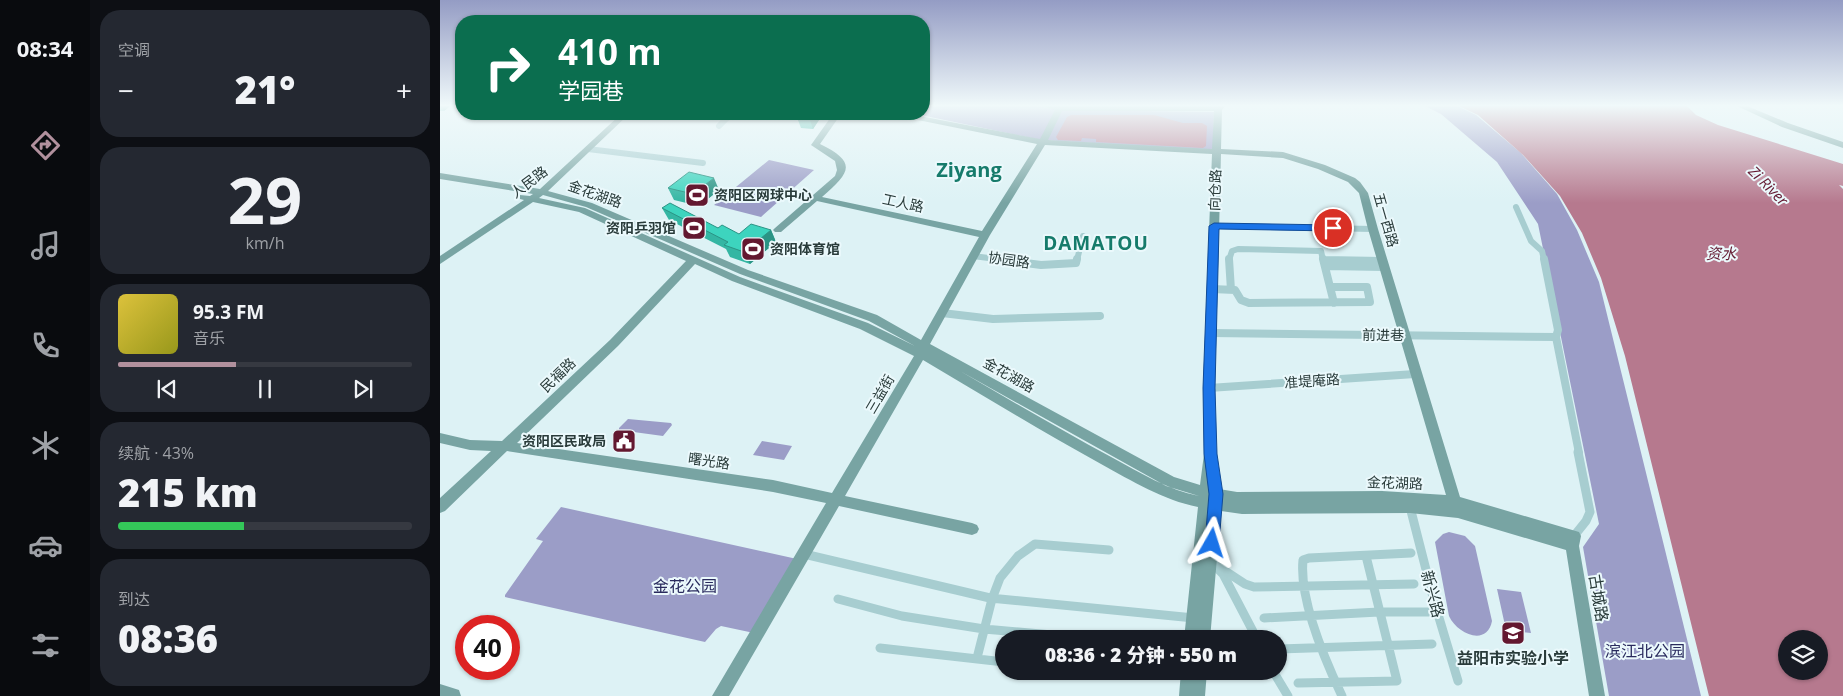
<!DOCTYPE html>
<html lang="zh">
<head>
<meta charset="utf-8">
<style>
	body { margin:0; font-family:"Open Sans","Noto Sans SC",sans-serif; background:#242831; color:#f1f3f6; height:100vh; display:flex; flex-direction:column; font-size:19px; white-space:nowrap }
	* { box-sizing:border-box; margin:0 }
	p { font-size:16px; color:#9ea1a6 }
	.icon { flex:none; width:28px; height:28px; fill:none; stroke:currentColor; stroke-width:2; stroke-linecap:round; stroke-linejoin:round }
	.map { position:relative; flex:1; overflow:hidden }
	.details { display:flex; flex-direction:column; gap:10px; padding:10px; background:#0d0f14; width:350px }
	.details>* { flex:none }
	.banner { position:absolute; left:15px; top:15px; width:475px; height:105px; border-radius:20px; box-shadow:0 1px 4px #0004; background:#0b6e4f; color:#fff; overflow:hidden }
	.fabs { position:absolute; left:1338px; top:630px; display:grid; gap:10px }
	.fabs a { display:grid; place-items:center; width:50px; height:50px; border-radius:50%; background:#171b24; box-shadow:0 1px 4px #0004; font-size:25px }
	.speed { position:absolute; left:15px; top:615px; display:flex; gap:10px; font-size:25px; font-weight:700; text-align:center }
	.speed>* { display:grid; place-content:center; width:65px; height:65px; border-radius:50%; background:#171b24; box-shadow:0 1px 4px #0004; line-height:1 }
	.speed .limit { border:8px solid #d22; background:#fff; color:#111 }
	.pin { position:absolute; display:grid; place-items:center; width:42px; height:42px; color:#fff; margin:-21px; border:2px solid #fff; border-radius:50%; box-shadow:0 1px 5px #0007 }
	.me { position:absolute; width:55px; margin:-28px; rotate:6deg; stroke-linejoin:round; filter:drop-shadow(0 0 4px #0008) }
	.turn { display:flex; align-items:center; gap:18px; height:105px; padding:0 20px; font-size:22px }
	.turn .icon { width:65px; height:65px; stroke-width:2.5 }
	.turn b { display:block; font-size:35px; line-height:42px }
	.big { font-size:38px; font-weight:800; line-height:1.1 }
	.details .card { flex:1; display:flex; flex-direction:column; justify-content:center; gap:8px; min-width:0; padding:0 18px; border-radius:20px; background:#242831 }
	.details .dial { align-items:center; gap:0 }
	.dial b { font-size:65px; line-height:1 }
	.song { display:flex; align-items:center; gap:15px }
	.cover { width:60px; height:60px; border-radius:8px; background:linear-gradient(135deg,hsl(50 70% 55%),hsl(60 70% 35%)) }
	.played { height:5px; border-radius:2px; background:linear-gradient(90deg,#b1909d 40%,#363941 40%) }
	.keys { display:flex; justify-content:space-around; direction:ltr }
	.heat { display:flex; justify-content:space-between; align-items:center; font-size:28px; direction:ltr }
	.charge { height:8px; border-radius:4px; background:linear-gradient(90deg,#34c759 43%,#363941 0) }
	.trip { position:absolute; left:555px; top:630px; width:292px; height:50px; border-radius:25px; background:#171b24; box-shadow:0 1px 4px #0004; font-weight:800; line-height:50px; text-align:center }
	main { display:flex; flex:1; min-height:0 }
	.menu { display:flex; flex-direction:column; width:90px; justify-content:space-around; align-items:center; background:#090b0e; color:#9ea1a6 }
	.menu .icon { width:35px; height:35px }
	.menu .active { color:#b1909d }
	.menu b { font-size:22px; color:#f1f3f6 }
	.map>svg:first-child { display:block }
</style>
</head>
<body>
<main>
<nav class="menu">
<b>08:34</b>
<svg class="icon active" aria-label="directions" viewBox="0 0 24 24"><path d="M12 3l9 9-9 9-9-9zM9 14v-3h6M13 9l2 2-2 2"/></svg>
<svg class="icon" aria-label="music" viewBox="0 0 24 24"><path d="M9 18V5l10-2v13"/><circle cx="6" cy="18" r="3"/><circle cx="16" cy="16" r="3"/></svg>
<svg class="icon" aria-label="phone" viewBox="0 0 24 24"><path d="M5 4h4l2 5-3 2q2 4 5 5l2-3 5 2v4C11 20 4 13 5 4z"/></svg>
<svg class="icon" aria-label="climate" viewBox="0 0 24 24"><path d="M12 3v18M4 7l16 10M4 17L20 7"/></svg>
<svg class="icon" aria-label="car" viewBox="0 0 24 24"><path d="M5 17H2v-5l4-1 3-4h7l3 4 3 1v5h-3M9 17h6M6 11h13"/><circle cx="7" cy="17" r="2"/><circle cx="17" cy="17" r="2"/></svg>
<svg class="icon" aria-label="filters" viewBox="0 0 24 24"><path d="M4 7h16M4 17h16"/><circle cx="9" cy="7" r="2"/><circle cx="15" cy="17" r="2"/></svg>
</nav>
<section class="details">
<div class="card"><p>空调</p>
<div class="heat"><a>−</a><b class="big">21°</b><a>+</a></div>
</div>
<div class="card dial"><b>29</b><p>km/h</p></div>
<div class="card">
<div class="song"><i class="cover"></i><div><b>95.3 FM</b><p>音乐</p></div></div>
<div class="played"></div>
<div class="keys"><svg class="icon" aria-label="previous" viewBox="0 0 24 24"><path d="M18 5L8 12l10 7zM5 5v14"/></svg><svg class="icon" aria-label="pause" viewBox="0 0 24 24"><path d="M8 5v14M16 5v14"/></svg><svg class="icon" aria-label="next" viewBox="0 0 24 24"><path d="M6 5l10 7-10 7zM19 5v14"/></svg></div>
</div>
<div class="card"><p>续航 · 43%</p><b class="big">215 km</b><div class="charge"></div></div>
<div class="card"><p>到达</p><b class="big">08:36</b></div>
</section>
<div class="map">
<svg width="1403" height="696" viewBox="0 0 1403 696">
	<rect width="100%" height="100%" fill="#ddf2f5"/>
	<!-- green -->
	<path fill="#9b9dc7" d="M484 106H598L619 110 774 112 773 150 601 140 476 114H484Z
		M985 106H1017L1036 115 1081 153 1117 194 1137 230 1159 282 1261 696H1169L1143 547 1159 524 1098 224 1057 162 1001 114Z
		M329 160 374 170 321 217 274 205Z
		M188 419 231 423 232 425 223 436 179 430V428Z
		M322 441 352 446 344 460 313 455Z
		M121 507 357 559 314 633 281 626 276 629 265 642 65 597V595L103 541 96 539Z
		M1009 532 1025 536 1035 546 1052 621C1047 647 1017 634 1009 616L995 542 1003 534Z
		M1057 589 1081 592 1091 633 1066 630Z"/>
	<!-- water -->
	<path fill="#b6798e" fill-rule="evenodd" d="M1019 106H1247L1256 115 1278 125 1403 164V186L1399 185 1403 189V696H1269L1185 356 1161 278 1142 233 1120 196 1083 155 1038 115ZM1346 639H1379V671H1346Z
		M631 115H714L743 123H762L767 126 766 146 763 148 656 142V139L642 138 641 141 618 140 616 137 627 117Z"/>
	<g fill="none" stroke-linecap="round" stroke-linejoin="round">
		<!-- street-far2 -->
		<path stroke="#a7cdd0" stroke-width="6" d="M279 126 291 114
			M148 149 263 163
			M1076 207 1091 241 1102 251 1104 260
			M774 226 933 229
			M533 256 564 260
			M637 260 643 236
			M789 260 792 251 798 249 881 251 883 260
			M884 260H890"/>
		<!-- street-far1 -->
		<path stroke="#a7cdd0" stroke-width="8" d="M555 259 601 265 636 263 637 259
			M789 259 791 290
			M883 259 894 303
			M1104 259 1118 330 1116 337 1139 453
			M884 260 942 261
			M885 266 944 267
			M772 289 795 290 801 300 809 303 930 302 927 287H890
			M502 313 553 319 660 316
			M771 333 1116 337
			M769 388 975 374"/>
		<!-- street -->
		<path stroke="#a7cdd0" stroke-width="9" d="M970 507 994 601 1018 681
			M1134 536 1146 521 1150 512 1138 452
			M364 554 550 598 754 618
			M770 561 805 584 814 587 974 584
			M779 570 783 574 817 639
			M398 599 462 616 544 629 657 639
			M824 618 939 612H989
			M440 648 564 662
			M839 649 992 644
			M537 658 552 599 560 578 578 556 595 544 669 550
			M833 671 848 696
			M858 683 957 681 926 556
			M902 696C885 660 859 600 863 560L869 558 971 553"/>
		<!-- secondary -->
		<path fill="#78a4a3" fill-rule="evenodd" d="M601 106H785L782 110 781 149 843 152 885 165 915 178 920 182 928 193 938 229 1020 497 1139 532 1141 536 1139 546 1165 696H1149L1126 550 1018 518 970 513 802 514 781 511 770 639H744L758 507C723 500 692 481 661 464 601 431 542 395 483 360L405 496 532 523 537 525 539 529 537 533 532 535 399 506 289 696H272L386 503 333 492 67 451 5 511 0 513V498L51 451 30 450 0 443V433L30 440 62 441 170 340 246 261 139 212 93 202 0 264V256L84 200 80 199V195L90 196 93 194 0 179V173L100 189 181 114H189L108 191 152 203 308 270 437 315 481 340 539 237 377 201 341 232H335L333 230 335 228 395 176 397 170 395 161 371 145 393 114H401L380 144C419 163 409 173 382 197L542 231 597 144 468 118C461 122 444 118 438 114H469L600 139 615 110ZM622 111H774L772 149 608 140ZM605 145 772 154 763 388 764 454 760 485 734 477 490 344 550 235ZM781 154 843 158 878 169 908 182 919 193 928 229 1006 495 942 491 797 492 773 488 776 454 775 388ZM103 195 146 207 300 274 429 321 475 346 428 323 300 277 145 208 99 198ZM255 264 292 281 420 329 474 356 392 493 333 480 77 443 178 346ZM520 371 726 486 759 496C728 490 701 473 673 458 621 430 570 400 520 371Z
			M1297 106H1307L1348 123 1403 142V148L1342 127Z
			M741 671H767L765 696H739Z
			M0 684 19 690 21 696H0Z"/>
	</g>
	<!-- wall -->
	<path fill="#34b6a3" d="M0 106H10L4 111H0Z
		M362 114H380L381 117 373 129 361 128 358 120Z
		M228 188 279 190 259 206 234 200Z
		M222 208 278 228 299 234 331 230 336 242 310 264 290 257 286 249 229 220Z"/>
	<!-- shaded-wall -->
	<path fill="#2b9485" d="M1 106H10L4 111Z
		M375 114H380L381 117 373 129 370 120Z
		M274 178 279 190 259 206 253 194Z
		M331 230 336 242 310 264 304 252Z"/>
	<!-- building -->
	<path fill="#3dd4be" stroke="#2b9485" d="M362 114H375L370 120H358Z
		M249 172 274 178 253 194 228 188Z
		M230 203 278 228 282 225 299 234 311 224 331 230 304 252 284 245 288 242 222 208Z"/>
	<!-- sky -->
	<linearGradient id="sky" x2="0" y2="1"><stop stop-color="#949cc4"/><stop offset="0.52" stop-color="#f0f9fa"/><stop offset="1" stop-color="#f0f9fa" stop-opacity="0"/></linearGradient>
	<rect width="1403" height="203" fill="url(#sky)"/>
	<!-- route -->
	<path fill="#1a73e8" stroke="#114b97" d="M774 223 893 225 898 228 893 231 779 229 775 388 777 454 783 494 779 543 777 547 772 549 767 547 765 543 769 494 764 454 763 388 769 226Z"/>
	<!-- icons -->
	<defs>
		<g id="stadium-square" transform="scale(1.25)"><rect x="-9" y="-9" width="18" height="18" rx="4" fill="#631830" stroke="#ebf9fc"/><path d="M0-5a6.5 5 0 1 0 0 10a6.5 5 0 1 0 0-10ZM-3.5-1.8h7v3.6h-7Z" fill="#fff"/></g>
		<g id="civic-square" transform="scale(1.25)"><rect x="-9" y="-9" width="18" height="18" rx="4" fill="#631830" stroke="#ebf9fc"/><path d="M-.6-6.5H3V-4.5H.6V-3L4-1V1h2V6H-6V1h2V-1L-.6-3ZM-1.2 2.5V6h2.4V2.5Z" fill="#fff"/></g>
		<g id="school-square" transform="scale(1.25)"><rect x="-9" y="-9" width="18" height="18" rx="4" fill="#631830" stroke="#ebf9fc"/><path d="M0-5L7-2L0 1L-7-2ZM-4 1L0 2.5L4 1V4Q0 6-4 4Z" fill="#fff"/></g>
	</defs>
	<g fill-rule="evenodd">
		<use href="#stadium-square" x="257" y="195"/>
		<use href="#stadium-square" x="254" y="228"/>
		<use href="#stadium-square" x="313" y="249"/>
		<use href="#civic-square" x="184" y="441"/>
		<use href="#school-square" x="1073" y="633"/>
	</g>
	<g text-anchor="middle" stroke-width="4" stroke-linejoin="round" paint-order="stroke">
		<!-- street labels -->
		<g font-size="14" fill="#293b3a" stroke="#ebf9fc">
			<text transform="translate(89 182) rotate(-37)" y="5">人民路</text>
			<text transform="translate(775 190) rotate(-88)" y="5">向仓路</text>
			<text transform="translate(155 194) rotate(19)" y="5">金花湖路</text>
			<text transform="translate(463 203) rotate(12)" y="5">工人路</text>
			<text transform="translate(946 220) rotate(74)" y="5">五一西路</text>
			<text transform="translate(569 260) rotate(8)" y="5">协园路</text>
			<text transform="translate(943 335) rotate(1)" y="5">前进巷</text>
			<text transform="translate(118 375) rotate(-44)" y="5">民福路</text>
			<text transform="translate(569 375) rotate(29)" y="5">金花湖路</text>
			<text transform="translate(872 381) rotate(-4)" y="5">准堤庵路</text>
			<text transform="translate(440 394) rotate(-60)" y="5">三益街</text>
			<text transform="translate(269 461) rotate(8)" y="5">曙光路</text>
			<text transform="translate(955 483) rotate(2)" y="5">金花湖路</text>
		</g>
		<!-- poi labels -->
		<g font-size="14" font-weight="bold" fill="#293b3a" stroke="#ebf9fc" text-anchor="start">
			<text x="274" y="200">资阳区网球中心</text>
			<text x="236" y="233" text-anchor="end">资阳乒羽馆</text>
			<text x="330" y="254">资阳体育馆</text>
			<text x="166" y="446" text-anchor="end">资阳区民政局</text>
		</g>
		<!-- water labels -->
		<g font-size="15" font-style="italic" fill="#631830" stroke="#ebf9fc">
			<text transform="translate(1328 186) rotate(45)" y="5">Zi River</text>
			<text x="1281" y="259">资水</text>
		</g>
		<!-- near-park labels -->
		<g font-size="16" fill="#292a5d" stroke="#ebf9fc">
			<text x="245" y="592">金花公园</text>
			<text x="1205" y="657">滨江北公园</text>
		</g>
		<!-- near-street labels -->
		<g font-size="16" fill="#293b3a" stroke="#ebf9fc">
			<text transform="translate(993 594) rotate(75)" y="6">新兴路</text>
			<text transform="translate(1159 598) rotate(81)" y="6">古城路</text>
		</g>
		<!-- near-poi labels -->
		<g font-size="16" font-weight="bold" fill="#293b3a" stroke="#ebf9fc">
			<text x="1073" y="664">益阳市实验小学</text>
		</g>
		<!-- district labels -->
		<g font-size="19" font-weight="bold" letter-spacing="1" fill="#167b6b" stroke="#ebf9fc">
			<text x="656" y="250">DAMATOU</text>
		</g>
		<!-- far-town labels -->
		<g font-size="20" font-weight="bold" fill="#167b6b" stroke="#ebf9fc">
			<text x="529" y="177">Ziyang</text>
		</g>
	</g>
</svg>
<div class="fabs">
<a><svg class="icon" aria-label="layers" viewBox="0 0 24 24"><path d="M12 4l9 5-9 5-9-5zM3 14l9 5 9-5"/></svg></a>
</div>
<div class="speed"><div class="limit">40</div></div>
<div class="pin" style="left:893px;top:228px;background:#d93025"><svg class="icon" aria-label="arrive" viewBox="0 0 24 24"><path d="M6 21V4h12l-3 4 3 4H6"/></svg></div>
<svg class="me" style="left:772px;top:543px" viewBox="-20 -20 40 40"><path d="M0-17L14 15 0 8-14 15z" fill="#1a73e8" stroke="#fff" stroke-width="4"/></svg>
<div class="trip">08:36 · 2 分钟 · 550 m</div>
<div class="banner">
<div class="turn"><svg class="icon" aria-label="right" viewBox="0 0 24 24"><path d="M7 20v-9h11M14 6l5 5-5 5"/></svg><div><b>410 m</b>学园巷</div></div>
</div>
</div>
</main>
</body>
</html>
